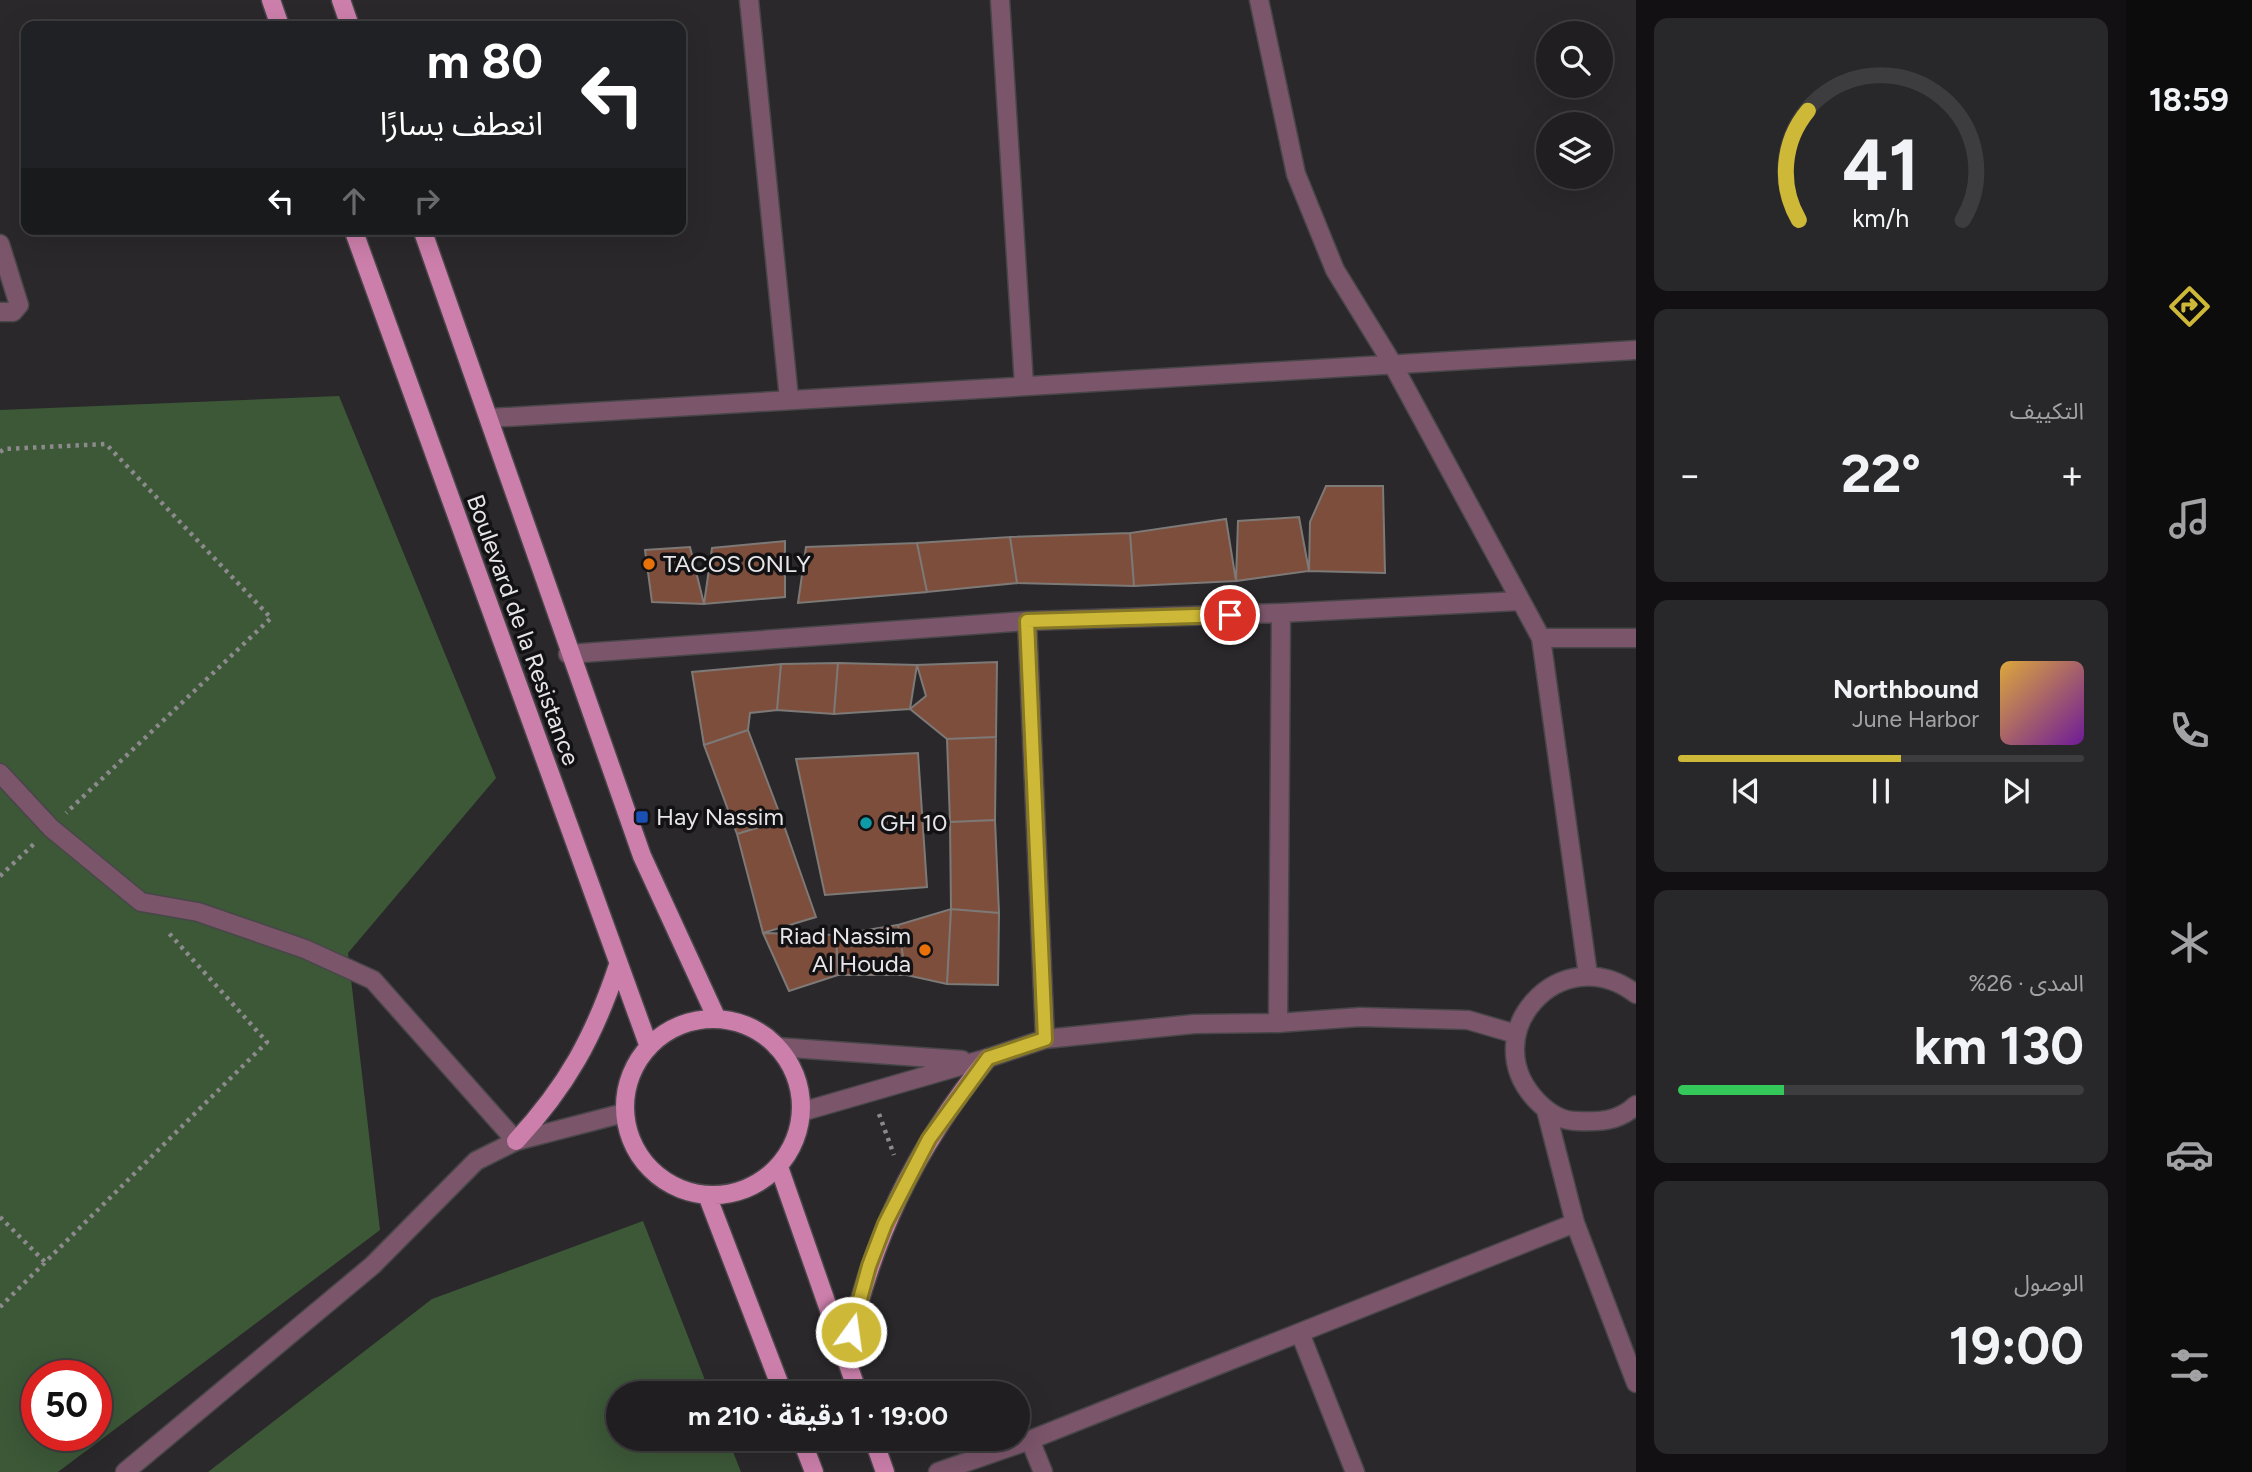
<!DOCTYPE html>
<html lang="ar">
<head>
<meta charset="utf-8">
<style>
	body { margin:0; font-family:Figtree,"Noto Sans Arabic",sans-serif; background:#282729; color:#f1f3f6; direction:rtl; height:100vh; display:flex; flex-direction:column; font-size:26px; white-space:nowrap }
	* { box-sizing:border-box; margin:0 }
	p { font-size:23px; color:#a2a2a5 }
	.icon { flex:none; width:38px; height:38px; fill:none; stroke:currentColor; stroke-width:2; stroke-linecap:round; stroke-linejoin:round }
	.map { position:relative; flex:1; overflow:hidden; direction:ltr }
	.details { display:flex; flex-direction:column; gap:18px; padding:18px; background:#121012; width:490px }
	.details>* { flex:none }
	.top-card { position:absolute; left:21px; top:21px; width:665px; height:214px; border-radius:14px; box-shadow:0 7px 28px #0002,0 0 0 2px #3d3c3e; direction:rtl; background:#202124; color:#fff; overflow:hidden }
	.tools { position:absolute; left:1536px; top:21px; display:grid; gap:14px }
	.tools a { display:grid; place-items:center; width:77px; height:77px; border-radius:50%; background:#201e20; box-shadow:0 7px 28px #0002,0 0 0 2px #3d3c3e; font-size:35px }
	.speed { position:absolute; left:21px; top:1360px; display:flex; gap:14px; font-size:35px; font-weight:700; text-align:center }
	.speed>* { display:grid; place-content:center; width:91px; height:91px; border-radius:50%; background:#201e20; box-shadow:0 7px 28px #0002,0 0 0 2px #3d3c3e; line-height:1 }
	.speed .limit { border:10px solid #d22; background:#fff; color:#111 }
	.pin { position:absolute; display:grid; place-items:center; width:60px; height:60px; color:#fff; margin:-30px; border:4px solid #fff; border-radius:50%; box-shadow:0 2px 7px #0007 }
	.me { position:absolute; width:77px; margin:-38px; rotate:14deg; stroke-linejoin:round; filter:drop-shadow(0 0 5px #0008) }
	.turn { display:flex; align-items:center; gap:24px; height:147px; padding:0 28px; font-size:32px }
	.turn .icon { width:91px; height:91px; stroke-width:2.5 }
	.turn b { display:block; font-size:49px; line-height:60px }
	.lanes { display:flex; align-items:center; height:66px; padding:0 28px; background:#0003; justify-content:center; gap:35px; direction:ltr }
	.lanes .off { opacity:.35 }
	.big { font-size:52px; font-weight:700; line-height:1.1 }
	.details .widget { flex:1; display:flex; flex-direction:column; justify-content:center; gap:10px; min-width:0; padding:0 24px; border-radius:14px; background:#282729 }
	.details .dial { align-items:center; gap:0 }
	.dial svg { height:182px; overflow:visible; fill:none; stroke:#3d3c3e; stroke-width:7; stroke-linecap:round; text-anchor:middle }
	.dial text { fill:#f1f3f6; stroke:none }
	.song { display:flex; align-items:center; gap:21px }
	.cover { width:84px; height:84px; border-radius:10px; background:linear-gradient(135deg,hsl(40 70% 55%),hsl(280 70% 35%)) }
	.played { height:7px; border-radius:4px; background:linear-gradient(90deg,#ceb837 55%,#3d3c3e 55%) }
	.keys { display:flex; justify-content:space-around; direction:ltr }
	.heat { display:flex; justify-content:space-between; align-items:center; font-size:38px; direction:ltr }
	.charge { height:10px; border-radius:5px; background:linear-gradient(90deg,#34c759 26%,#3d3c3e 0) }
	.trip { position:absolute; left:606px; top:1381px; width:424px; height:70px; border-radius:35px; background:#201e20; box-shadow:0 7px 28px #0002,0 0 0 2px #3d3c3e; font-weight:700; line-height:70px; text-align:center; direction:rtl }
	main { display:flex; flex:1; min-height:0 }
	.tab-bar { display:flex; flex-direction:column; width:126px; justify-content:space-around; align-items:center; background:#0d0c0d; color:#a2a2a5 }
	.tab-bar .icon { width:49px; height:49px }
	.tab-bar .active { color:#ceb837 }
	.tab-bar b { font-size:32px; color:#f1f3f6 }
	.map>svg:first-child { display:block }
</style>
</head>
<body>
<main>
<nav class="tab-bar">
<b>18:59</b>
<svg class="icon active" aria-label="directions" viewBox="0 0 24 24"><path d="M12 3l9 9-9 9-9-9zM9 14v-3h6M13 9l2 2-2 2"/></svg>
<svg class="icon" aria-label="music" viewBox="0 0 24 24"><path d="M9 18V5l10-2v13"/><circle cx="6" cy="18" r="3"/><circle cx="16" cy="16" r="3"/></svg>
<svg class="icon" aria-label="phone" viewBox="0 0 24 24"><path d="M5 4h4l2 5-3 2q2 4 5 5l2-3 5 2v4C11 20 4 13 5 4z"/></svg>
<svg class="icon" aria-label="climate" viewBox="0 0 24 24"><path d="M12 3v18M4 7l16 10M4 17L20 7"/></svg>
<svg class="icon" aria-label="car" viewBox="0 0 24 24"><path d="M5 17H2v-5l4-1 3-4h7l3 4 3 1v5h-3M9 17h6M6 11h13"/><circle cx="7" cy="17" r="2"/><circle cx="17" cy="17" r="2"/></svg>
<svg class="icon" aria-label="filters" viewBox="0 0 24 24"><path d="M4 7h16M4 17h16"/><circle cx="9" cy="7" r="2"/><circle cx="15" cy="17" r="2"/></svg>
</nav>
<section class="details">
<div class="widget dial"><svg viewBox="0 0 100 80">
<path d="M14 69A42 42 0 1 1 86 69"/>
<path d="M14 69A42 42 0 0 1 18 21" stroke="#ceb837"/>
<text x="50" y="56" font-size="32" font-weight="700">41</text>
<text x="50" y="72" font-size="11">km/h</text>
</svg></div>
<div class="widget"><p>التكييف</p>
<div class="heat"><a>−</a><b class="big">22°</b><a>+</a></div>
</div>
<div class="widget">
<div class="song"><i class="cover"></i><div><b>Northbound</b><p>June Harbor</p></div></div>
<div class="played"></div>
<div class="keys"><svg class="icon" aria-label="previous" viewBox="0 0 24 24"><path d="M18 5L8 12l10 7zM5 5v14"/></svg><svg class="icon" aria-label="pause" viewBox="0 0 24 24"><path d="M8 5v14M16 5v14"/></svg><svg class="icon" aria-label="next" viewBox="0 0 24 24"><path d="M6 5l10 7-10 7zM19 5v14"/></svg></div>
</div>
<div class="widget"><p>المدى · 26%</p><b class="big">130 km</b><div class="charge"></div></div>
<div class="widget"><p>الوصول</p><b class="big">19:00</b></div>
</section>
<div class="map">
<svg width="1636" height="1472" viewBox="0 0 1636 1472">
	<rect width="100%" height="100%" fill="#2a282b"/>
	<!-- green -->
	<path fill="#3c5837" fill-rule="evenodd" d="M339 396 496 778 348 953 380 1230 58 1472H0V410ZM37 1376H96V1435H37Z
		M643 1221 710 1393H618V1438L728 1439 741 1472H208L432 1299Z"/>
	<!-- building -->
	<path fill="#7e4e3d" stroke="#7d7977" stroke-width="2" d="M1326 486H1383L1385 573 1309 571 1310 522Z
		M1299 517 1309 571 1236 581 1238 521Z
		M1226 519 1236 581 1134 586 1130 533Z
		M1130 533 1134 586 1017 583 1010 537Z
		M1010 537 1017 583 927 592 917 543Z
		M785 541V597L704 604 712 548Z
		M917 543 927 592 798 603 806 547Z
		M690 547 704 604 652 602 645 550Z
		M997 662 996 737 947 739 910 709 926 696 917 665Z
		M838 663 917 665 910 709 834 714Z
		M838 663 834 714 777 710 781 664Z
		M781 664 777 710 750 713 748 730 704 745 692 672Z
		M748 730 782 820 737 834 704 745Z
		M996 737 995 820 950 822 947 739Z
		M918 753 927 887 825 895 796 759Z
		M782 820 816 917 763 933 737 834Z
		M995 820 999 913 951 909 950 822Z
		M951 909 999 913 998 985 947 984Z
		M951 909 947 984 906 975 898 925Z
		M898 925 906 975H838L836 935Z
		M763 933 836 935 838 975 789 991Z"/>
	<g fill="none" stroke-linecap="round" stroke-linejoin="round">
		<!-- minor casing -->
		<g stroke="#484649" stroke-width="21">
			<path id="minor" d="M749 0 789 399
				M1000 0 1024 385
				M1259 0 1296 174 1335 270 1392 363 1541 638 1588 975
				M0 244 19 305 13 312H0
				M490 418 1636 350
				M1027 621 1045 1039
				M1541 638H1636
				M568 654 1027 621 1281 613 1519 601
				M0 773 51 828 141 902 198 912 305 949 373 980 516 1141
				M1636 994C1561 936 1472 1035 1538 1102 1548 1112 1562 1121 1576 1121 1599 1122 1618 1122 1636 1105
				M1278 1023 1281 613
				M777 1047 962 1060
				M1546 1110 1575 1223 1636 1383
				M801 1112 988 1058 1045 1039 1194 1024 1278 1023 1360 1017 1468 1020 1516 1034
				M1300 1333 1355 1472
				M1030 1440 1043 1472
				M125 1472 373 1265 476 1161 516 1141 624 1113
				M938 1472 1030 1440 1575 1223"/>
		</g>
		<!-- major casing -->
		<g stroke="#484649" stroke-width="21">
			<path id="major" d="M271 0 280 26
				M341 0 350 26
				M353 229 649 1047
				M422 229 642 856 717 1019
				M625 1107a88 88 0 1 1 176 0a88 88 0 1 1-176 0Z
				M516 1141C567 1086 594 1037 618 965
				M779 1167 858 1393
				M707 1195 783 1393
				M846 1355C871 1239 914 1150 988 1058
				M801 1438 814 1472
				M873 1438 885 1472"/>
		</g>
		<!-- path -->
		<path stroke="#8c8a8c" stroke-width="4.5" stroke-dasharray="3.5 5" stroke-linecap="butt" d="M0 452 4 449 106 444 271 618 66 813
			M0 876 35 843
			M879 1114 894 1155
			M0 1217 45 1262
			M0 1307 267 1042 167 931"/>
		<!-- minor -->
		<use href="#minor" stroke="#7b556a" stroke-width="18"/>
		<!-- major -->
		<use href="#major" stroke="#cc7fab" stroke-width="18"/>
	</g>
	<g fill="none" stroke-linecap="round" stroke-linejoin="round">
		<!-- route casing -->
		<g stroke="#867824" stroke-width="18">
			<path id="route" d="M851 1332 869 1266 885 1224 929 1139 988 1058 1045 1039 1027 621 1230 615"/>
		</g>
		<!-- route -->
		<use href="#route" stroke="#ceb837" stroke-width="12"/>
	</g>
	<!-- markers -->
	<g fill="#e8710a" stroke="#121113" stroke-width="2.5">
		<circle cx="649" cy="564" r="7"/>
		<circle cx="925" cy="950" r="7"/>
	</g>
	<rect fill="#1a4fb4" stroke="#121113" stroke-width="2.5" x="635" y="810" width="14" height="14" rx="3.5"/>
	<circle fill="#0f9aa8" stroke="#121113" stroke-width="2.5" cx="866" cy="823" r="7"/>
	<g text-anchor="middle" stroke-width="7" stroke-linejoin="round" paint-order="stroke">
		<!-- poi labels -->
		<g font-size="24" fill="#e7e5e7" stroke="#121113" text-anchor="start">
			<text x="663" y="572">TACOS ONLY</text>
			<text x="656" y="825">Hay Nassim</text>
			<text x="880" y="831">GH 10</text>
			<text x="911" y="944" text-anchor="end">Riad Nassim<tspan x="911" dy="28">Al Houda</tspan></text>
		</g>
		<!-- street labels -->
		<g font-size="24" fill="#e7e5e7" stroke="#121113">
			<text transform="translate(523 630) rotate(70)" y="8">Boulevard de la Resistance</text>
		</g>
	</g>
</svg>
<div class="tools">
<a><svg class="icon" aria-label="search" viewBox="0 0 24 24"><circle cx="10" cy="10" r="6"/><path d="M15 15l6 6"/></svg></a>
<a><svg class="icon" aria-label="layers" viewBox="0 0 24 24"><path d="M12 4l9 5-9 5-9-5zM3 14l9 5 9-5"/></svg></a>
</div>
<div class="speed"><div class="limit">50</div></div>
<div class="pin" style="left:1230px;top:615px;background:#d93025"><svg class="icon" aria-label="arrive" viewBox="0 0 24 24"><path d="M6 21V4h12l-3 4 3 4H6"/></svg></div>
<svg class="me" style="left:851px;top:1332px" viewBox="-20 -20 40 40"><circle r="17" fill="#ceb837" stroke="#fff" stroke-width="3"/><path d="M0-11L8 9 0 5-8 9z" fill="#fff"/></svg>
<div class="trip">19:00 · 1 دقيقة · 210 m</div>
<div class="top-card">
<div class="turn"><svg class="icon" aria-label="left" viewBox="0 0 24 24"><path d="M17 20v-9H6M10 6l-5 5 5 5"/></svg><div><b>80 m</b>انعطف يسارًا</div></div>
<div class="lanes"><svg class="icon" aria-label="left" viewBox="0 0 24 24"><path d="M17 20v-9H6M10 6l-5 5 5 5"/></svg><svg class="icon off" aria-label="ahead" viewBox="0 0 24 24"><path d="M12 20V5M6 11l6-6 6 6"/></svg><svg class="icon off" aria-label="right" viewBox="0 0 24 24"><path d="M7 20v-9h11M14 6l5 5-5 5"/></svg></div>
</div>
</div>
</main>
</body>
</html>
